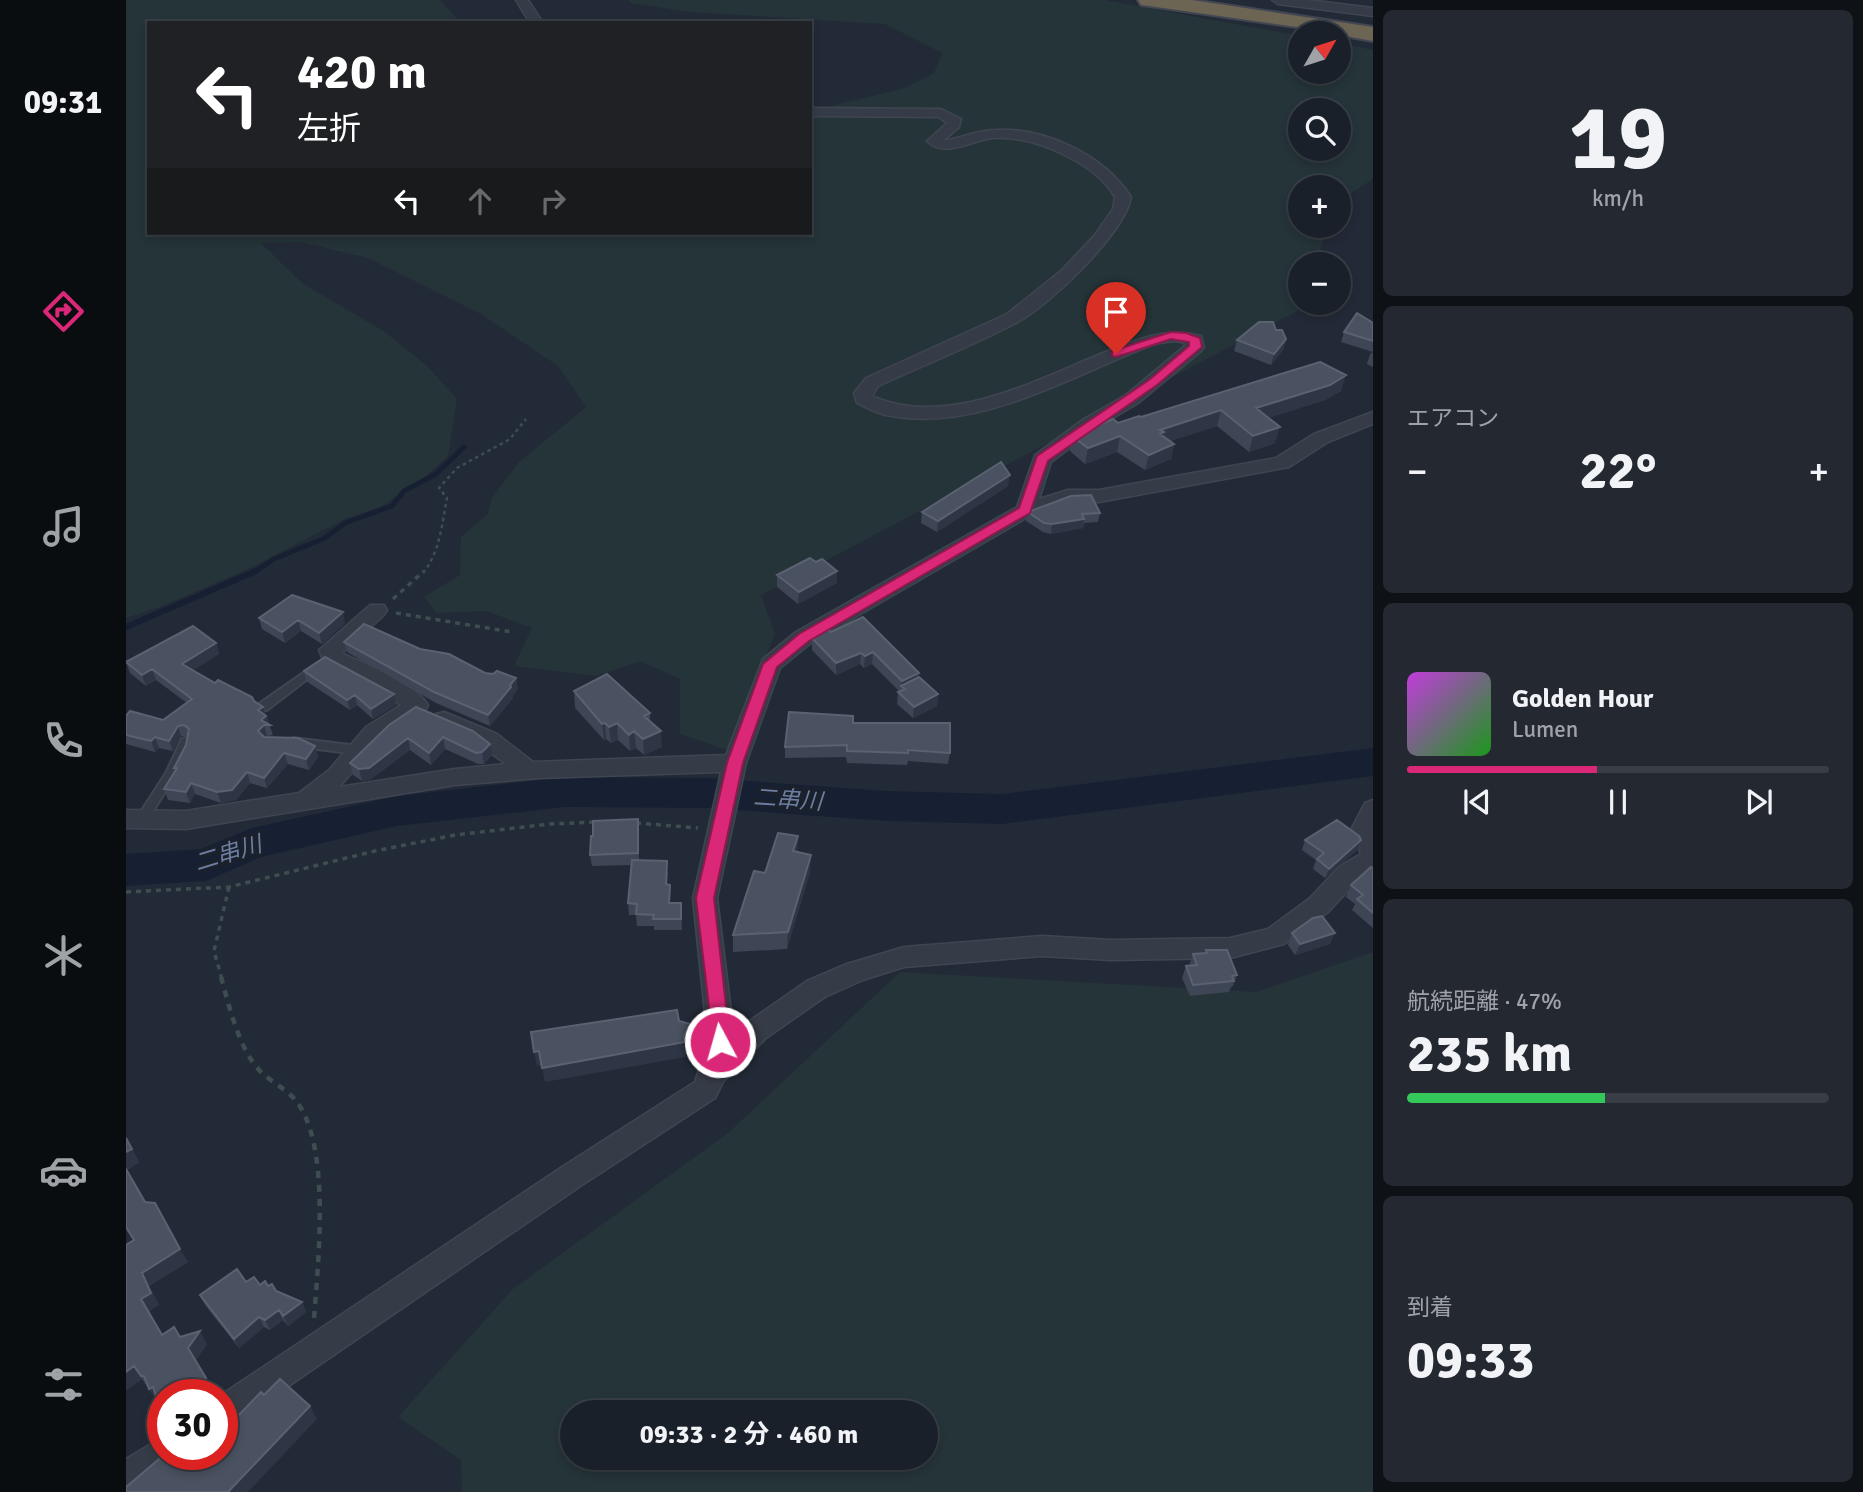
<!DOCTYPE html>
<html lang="ja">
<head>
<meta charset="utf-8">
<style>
	body { margin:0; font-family:Signika,"Noto Sans JP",sans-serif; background:#232831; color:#f1f3f6; height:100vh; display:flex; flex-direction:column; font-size:26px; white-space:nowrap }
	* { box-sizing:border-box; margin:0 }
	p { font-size:23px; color:#9fa3a8 }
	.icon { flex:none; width:38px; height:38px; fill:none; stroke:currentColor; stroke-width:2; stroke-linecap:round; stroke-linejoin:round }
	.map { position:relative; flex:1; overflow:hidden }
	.details { display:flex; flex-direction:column; gap:10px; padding:10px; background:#0e1217; width:490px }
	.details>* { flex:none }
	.hud { position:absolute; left:21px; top:21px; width:665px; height:214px; border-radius:0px; box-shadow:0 4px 10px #0003,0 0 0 2px #383e46; background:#202124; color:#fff; overflow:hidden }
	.needle { width:46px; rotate:51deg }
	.controls { position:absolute; left:1162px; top:21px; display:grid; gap:14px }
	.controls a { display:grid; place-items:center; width:63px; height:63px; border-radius:50%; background:#1a2029; box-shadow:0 4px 10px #0003,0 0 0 2px #383e46; font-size:35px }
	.speed { position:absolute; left:21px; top:1379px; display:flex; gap:14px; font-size:35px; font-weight:700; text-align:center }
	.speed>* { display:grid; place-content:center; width:91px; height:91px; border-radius:50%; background:#1a2029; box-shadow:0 4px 10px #0003,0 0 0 2px #383e46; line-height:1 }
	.speed .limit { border:10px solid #d22; background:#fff; color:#111 }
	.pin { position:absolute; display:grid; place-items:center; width:60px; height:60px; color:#fff; margin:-72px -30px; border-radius:50% 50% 50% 0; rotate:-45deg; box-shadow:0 0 7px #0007 }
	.pin .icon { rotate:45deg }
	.me { position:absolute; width:77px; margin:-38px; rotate:354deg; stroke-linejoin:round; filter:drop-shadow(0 0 5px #0008) }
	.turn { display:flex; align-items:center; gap:24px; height:147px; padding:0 35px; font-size:32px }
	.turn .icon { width:91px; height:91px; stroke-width:2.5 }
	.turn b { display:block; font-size:49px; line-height:60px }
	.lanes { display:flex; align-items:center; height:66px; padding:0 35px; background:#0003; justify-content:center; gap:35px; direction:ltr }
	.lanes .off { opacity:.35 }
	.big { font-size:52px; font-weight:700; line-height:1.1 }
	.details .tile { flex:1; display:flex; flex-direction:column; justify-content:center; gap:10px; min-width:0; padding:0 24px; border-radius:10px; background:#232831 }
	.details .dial { align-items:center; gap:0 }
	.dial b { font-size:91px; line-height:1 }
	.song { display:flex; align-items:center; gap:21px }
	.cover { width:84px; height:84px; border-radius:10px; background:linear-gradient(135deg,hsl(290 70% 55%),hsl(120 70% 35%)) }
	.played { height:7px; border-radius:4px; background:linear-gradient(90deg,#db2777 45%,#383e46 45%) }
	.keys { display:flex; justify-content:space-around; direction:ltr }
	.heat { display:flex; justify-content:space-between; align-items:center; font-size:38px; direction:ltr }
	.charge { height:10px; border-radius:5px; background:linear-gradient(90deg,#34c759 47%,#383e46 0) }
	.trip { position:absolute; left:434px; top:1400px; width:378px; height:70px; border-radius:35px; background:#1a2029; box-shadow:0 4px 10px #0003,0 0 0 2px #383e46; font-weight:700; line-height:70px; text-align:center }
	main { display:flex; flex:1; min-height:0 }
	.tabs { display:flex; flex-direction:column; width:126px; justify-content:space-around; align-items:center; background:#0a0d10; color:#9fa3a8 }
	.tabs .icon { width:49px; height:49px }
	.tabs .current { color:#db2777 }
	.tabs b { font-size:32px; color:#f1f3f6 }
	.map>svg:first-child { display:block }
</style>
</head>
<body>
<main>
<nav class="tabs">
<b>09:31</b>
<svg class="icon current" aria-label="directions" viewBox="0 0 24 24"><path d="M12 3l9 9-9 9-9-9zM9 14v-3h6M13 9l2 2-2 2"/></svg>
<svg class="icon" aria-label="music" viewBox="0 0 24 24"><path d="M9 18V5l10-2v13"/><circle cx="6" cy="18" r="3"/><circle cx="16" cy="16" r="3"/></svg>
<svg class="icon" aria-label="phone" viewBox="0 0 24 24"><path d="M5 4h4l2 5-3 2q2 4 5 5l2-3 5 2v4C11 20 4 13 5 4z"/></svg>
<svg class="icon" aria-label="climate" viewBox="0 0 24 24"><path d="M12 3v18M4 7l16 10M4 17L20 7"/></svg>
<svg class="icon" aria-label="car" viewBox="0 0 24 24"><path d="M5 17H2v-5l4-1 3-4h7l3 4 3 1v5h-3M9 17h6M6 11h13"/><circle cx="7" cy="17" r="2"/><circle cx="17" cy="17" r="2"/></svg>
<svg class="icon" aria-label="filters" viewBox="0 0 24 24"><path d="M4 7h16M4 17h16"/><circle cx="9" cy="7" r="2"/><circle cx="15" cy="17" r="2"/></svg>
</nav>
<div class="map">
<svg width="1247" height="1492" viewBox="0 0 1247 1492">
	<rect width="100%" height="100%" fill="#232a37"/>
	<!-- green -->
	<path fill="#253438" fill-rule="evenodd" d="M0 0H314L335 23H23V233H684V111L779 88 808 73 816 53 759 24 563 12 505 3 502 0H979L1174 36V72H1213V43L1247 50V179L1216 199 1213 206V187H1174V226H1203L1189 264H1174V303H1178L1177 308 635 595 649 634 601 750 554 734V679L514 661 471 676 388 666 406 628 360 611 311 613 298 597 334 575 335 537 362 514 366 498 392 463 460 407 432 366 355 314 242 258 176 242 135 243 176 283 259 332 302 367 331 399 322 456 298 478 254 507 219 519 120 570 34 607 0 618ZM1174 110H1213V149H1174Z
		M1247 952V1492H336L335 1460 272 1417 387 1289 602 1133 774 972 1130 992ZM446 1412H800V1458H446Z"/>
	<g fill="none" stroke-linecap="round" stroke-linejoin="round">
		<!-- stream-far1 -->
		<path stroke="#172033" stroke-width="5" d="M127 573 148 559 199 538 219 523 266 506 278 491 310 474 338 447"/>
		<!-- stream -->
		<path stroke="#172033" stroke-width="6" d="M0 627 130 571"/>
		<!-- river -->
		<path fill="#172033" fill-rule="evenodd" d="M1247 748V776L876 824 761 821 582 808 439 807 271 826 135 857 80 881 0 886V854L75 849 126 828 271 796 439 777 582 778 761 791 876 794Z"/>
		<!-- lane casing -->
		<g stroke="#3f4551" stroke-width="4">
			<path id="lane" d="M189 665 193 666 194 668 193 670 141 710H133L132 707 133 704Z
				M60 738 65 742 50 774 19 824H11L10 821 11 818 40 773 56 739Z
				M167 738 232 746 237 750 232 754 167 746 162 742Z"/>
		</g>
		<!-- street casing -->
		<g stroke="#3f4551" stroke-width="3">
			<path id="street" d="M390 0H402L417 23H404Z
				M1146 0H1182L1247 8V16L1152 4Z
				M684 108 815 109 835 119 833 127 818 140H822C837 137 854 130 869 130 919 127 978 155 1005 197 999 233 923 306 890 323 846 346 798 365 752 386L746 396C819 428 904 383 972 355 1007 341 1037 326 1075 336L1078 347 1075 351 1012 403 972 427 925 462 913 499 942 490H973L1150 458 1188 434 1247 412V424L1202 442 1163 467 973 502H944L907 514 686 642 654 668 620 763 591 898 608 1036 622 1022 681 981 721 964 778 947 916 936 985 940 1104 938 1142 929 1184 898 1214 866 1235 854 1226 828 1239 803 1247 800V870L1232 880 1202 912 1158 944 1104 958 985 960 916 956 778 967 737 980 699 997 640 1038 597 1082 589 1098 456 1185 107 1424 96 1429 95 1395 436 1167 569 1082 582 1042 567 898 595 772 413 778 329 785 60 829 0 828V810L60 811 173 793 203 770 240 727 275 705 198 662 193 650 244 605H258L261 610 258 615 216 653C238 664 290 684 302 705L299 711 256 739 213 787 329 769 380 764 355 746 310 726 307 720 310 714 318 712 371 734 407 762 600 755 637 659 670 632 891 507 909 455 958 419 1000 395 1060 345C1054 338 1037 342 1026 345 944 376 852 434 760 415 750 413 740 407 731 403L728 393 740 378 881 314 935 271 968 236 987 209 989 197C968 162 907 135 867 138 846 140 819 159 801 141L821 123 813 117 684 116Z
				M37 1437V1454H53C46 1470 18 1491 0 1492V1459Z"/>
		</g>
		<!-- highway casing -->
		<g stroke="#414652" stroke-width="4">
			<path id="highway" d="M1012 0H1066L1247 27V41L1213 35V33L1023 6 1015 5Z"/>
		</g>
		<!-- path-far2 -->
		<path stroke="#3d4d50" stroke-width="2.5" stroke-dasharray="3.5 3.5" stroke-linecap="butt" d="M297 573C314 552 316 524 321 498L313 488 331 468 384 439 400 419"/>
		<!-- path-far1 -->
		<path stroke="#3d4d50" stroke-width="3.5" stroke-dasharray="5 5" stroke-linecap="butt" d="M267 599 298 571
			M270 613 386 632
			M510 823 572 828
			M0 892 103 887 249 851 329 835 424 824 471 822
			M96 979 88 951 103 887"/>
		<!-- path -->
		<path stroke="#3d4d50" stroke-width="4.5" stroke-dasharray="7 7" stroke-linecap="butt" d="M95 977C103 1006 113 1049 134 1071 145 1082 162 1090 171 1102 205 1148 192 1263 188 1319"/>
		<!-- lane -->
		<use href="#lane" fill="#363c47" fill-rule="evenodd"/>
		<!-- street -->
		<use href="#street" fill="#363c47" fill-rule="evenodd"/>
		<!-- highway -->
		<use href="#highway" fill="#6d6554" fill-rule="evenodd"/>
	</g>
	<!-- wall -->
	<path fill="#3e4555" d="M1247 323V352L1215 342 1218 332Z
		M1150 330 1160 339 1157 350 1145 365 1108 351 1111 340Z
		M1247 352V367L1241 364 1244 354Z
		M1215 391 1199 400 1142 418 1149 443 1123 452 1091 426 1044 441 1048 444 1045 459 1019 470 991 452 959 464 944 451 946 436 1015 417Z
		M882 486 811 532 795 523 796 512Z
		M902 512 974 513 972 522 958 523 957 528 925 534 917 532 900 521Z
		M651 575 711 583 672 604 651 587Z
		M133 618 219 623 196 644 175 631 159 643 136 629Z
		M705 632 793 673V677L812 694 811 706 787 718 771 704 772 692H774L746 664 738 668 734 664 710 675 686 650V638Z
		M218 642 294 649 359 673 390 678 392 689 387 695V698L364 726 310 703 221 652Z
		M90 643 93 654 67 670 89 683 137 707 147 735 141 736 140 737 189 746 192 757 183 770 162 764 141 788 124 783 110 800 95 803 69 794 64 803 42 800 38 789 49 771 48 768 60 745 62 736H55L47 751 33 748 29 752 0 744V716L37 720 61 703 30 680 20 686 4 673 0 662Z
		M178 671 270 705 247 719 231 705 224 710 180 681Z
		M448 691 524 713V721L536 747 518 755 510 748 504 751 492 740 485 743 480 739 478 740 449 708Z
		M290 707 366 755 358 764H352L319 749 305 765 284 750 245 779 236 781 227 775 224 763Z
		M727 723 824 753 822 764 782 761 781 765 721 763 720 757 659 758V747Z
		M512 819 513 860 542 872 541 884 544 885V903H555L556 930H528V926H511L510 915H503L502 903 506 865 466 866 464 855Z
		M672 836 671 852 684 872 661 949 607 952V935Z
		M1179 840H1235L1231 850 1199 878 1187 869 1190 860 1176 850Z
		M1247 868V928L1226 910 1229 904 1220 897 1225 885Z
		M1166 933 1204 944 1169 955 1162 945Z
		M1080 950 1111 975 1107 986 1105 987 1103 992 1064 996 1056 978 1060 966H1063L1067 954 1079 953Z
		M0 1138 13 1162 1 1170 19 1202 62 1262 23 1286 33 1305 23 1311 36 1335 81 1344 69 1361 87 1391 81 1395H37V1407L33 1400 31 1401 16 1379 0 1390V1245L8 1240 0 1227Z
		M134 1285 142 1286 176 1302 180 1312 162 1326 157 1320 144 1330 138 1327 113 1348 79 1305 74 1295Z"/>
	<!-- shaded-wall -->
	<path fill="#2e3544" d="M1160 339 1157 350 1145 365 1148 354Z
		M1220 375 1215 391 1199 400 1126 423 1130 408Z
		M1095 410 1091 426 1036 444 1034 430Z
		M1154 427 1149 443 1123 452 1127 436Z
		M994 436 991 452 959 464 962 448Z
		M1048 444 1045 459 1019 470 1023 455Z
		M884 475 882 486 811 532 812 521Z
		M958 519 957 528 925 534 926 524Z
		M711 571V583L672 604 673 592Z
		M217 612 219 623 196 644 193 633Z
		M172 620 175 631 159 643 156 632Z
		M90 643 93 654 60 675 56 664Z
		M747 652 746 664 738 668 739 656Z
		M735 653 734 664 710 675V663Z
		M26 669 30 680 20 686 16 675Z
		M793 673 792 684 779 689 775 686V692L776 681Z
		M390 678 392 689 387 695V698L364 726 362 715Z
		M268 694 270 705 247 719 245 709Z
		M812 694 811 706 787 718 788 707Z
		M229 695 231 705 224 710 221 700Z
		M137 707 143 725H138L141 736 135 742 132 731V710Z
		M479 723 480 739 478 740 476 724Z
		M491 723 492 740 485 743 483 727Z
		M52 726 55 736 47 751 43 741Z
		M508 731 510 748 504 751 503 735Z
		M535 731 536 747 518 755 517 739Z
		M29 737 33 748 29 752 25 741Z
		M317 737 319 749 305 765 303 753Z
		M282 738 284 750 245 779 236 781 233 769Z
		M364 744 366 755 358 764 356 752Z
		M189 746 192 757 183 770 180 759Z
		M158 753 162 764 141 788 138 778Z
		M121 772 124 783 110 800 95 803 91 792Z
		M65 783 69 794 64 803 60 792Z
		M672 836 671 853 667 851Z
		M1235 840 1231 850 1199 878 1203 869Z
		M685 855 684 872 661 949 662 932Z
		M1209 933 1204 944 1169 955 1174 944Z
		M579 1028V1042L578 1045 560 1049V1057L419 1082 416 1068 558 1035Z
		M413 1051 416 1065 411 1066 408 1052Z
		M6 1149 13 1162 0 1170V1152Z
		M54 1249 62 1262 23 1286 33 1305 23 1311 15 1299 16 1273Z
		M176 1302 180 1312 162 1326 157 1316Z
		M153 1310 157 1320 144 1330 139 1320Z
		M133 1317 138 1327 113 1348 108 1339Z
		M74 1331 81 1344 69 1361 62 1348Z
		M8 1366 16 1379 0 1390V1372Z
		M80 1378 87 1391 81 1395H57Z
		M27 1387 33 1400 31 1401 23 1389Z
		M184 1406 191 1419 122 1492H102Z"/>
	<!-- building -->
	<path fill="#4a5261" stroke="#5a6171" stroke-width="2" d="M1231 313 1247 323V341L1218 332Z
		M1133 322H1147L1150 330H1156L1160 339 1148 354 1111 340Z
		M1194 362 1220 375 1204 385 1130 408 1154 427 1127 436 1095 410 1034 430 1038 432 1034 434 1048 444 1023 455 994 436 962 448 946 436 987 419 992 423 1013 416 1015 417Z
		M875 462 884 475 812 521 796 512Z
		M965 495 974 513 956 514 958 519 926 524 918 523 902 512 945 496Z
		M684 558 690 562 696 559 711 571 673 592 651 575Z
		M166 595 217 612 193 633 172 620 156 632 133 618Z
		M737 617 793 673 776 681 747 652 739 656 735 653 710 663 686 638 700 627 705 632Z
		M238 624 294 649 323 654 359 673 367 674 371 671 390 678 384 685 385 687 362 715 308 692 218 642Z
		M67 626 90 643 56 664 89 683 92 680 126 697 128 701 137 707 132 710 140 716 135 720 144 725H138L132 731 138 737 172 738 189 746 180 759 158 753 138 778 121 772 106 790 91 792 65 783 60 792 38 789 51 768H48L60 745 63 729 58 725 52 726 43 741 29 737 25 741 0 735V716L4 711 37 720 66 699 26 669 16 675 0 662Z
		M199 657 268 694 245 709 229 695 221 700 178 671Z
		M481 674 524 713 518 716 535 731 517 739 508 731 503 735 491 723 483 727 479 723 476 724 448 691Z
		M793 677 812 694 788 707 772 692 779 689 775 686Z
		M290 707 347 731 364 744 356 752 350 753 317 737 303 753 282 738 243 768 233 769 224 763 263 725Z
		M663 712 727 716V723H824V753L782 750V753L721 751V745L659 747Z
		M512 819V853L464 855 465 836H467V821Z
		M1211 820 1233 836 1235 840 1203 869 1191 859 1198 853 1179 840Z
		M652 833 672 836 667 851 685 855 662 932 607 935 628 871 639 873Z
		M506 860 541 861 540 884 544 885 543 903H555V919H527L528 915 510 914 511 904 502 903Z
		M1245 867 1247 868V913L1231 899 1237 895 1225 885Z
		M1196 916 1209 933 1174 944 1166 933 1187 918Z
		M1080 950H1101L1111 975 1106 976 1108 981 1067 985 1060 966 1071 965 1067 954 1081 953Z
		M551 1010 553 1021 579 1028 578 1031 558 1035 559 1042 416 1068 413 1051 408 1052 405 1032Z
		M0 1138 6 1149 0 1152Z
		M0 1169 19 1202 29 1203 54 1249 16 1273 25 1293 15 1299 36 1335 48 1327 54 1337 74 1331 62 1348 80 1378 57 1395H37V1399L36 1398 31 1399 27 1387 23 1389 18 1376H15L8 1366 0 1372V1245L8 1240 0 1227Z
		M111 1269 120 1282 128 1277 134 1285 139 1281 142 1286 146 1284 150 1291 176 1302 157 1316 153 1310 139 1320 133 1317 108 1339 74 1295Z
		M154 1379 184 1406 102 1492H0V1487L39 1454H52L57 1459 62 1454H96V1419L99 1417 105 1423 135 1392 138 1395Z"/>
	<!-- route -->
	<path fill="#db2777" stroke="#8e194d" stroke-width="2" d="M1045 332 1060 333 1074 338 1076 347 1031 385 922 461 904 513 683 641 651 667 617 763 588 898 604 1042 601 1048 594 1050 588 1048 570 898 601 763 637 664 673 634 893 508 911 456 1023 380 1063 346V342L1045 339 990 357 986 356V351Z"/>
	<g text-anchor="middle" stroke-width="7" stroke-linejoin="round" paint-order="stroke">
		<!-- water labels -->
		<g font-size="23" font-style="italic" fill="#6d7ea0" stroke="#1b212c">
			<text transform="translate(662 799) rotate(4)" y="8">二串川</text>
			<text transform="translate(102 853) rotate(-17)" y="8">二串川</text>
		</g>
	</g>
</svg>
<div class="controls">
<a><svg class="needle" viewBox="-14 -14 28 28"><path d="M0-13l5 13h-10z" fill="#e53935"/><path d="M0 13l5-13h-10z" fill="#9fa3a8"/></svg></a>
<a><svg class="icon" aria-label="search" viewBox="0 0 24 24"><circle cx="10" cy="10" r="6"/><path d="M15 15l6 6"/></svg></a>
<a>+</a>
<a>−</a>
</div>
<div class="speed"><div class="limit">30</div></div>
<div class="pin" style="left:990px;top:354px;background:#d93025"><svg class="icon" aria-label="arrive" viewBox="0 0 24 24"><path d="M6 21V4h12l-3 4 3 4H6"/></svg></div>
<svg class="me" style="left:594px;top:1042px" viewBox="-20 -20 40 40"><circle r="17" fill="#db2777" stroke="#fff" stroke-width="3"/><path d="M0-11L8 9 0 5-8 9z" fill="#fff"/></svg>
<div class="trip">09:33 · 2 分 · 460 m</div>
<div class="hud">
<div class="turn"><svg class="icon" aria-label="left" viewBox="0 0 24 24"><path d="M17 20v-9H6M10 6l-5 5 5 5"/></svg><div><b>420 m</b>左折</div></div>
<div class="lanes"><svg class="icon" aria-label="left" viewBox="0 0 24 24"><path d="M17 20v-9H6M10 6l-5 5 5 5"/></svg><svg class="icon off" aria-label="ahead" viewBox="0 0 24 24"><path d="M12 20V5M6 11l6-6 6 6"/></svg><svg class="icon off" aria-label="right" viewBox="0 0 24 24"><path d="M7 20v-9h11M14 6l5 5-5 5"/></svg></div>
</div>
</div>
<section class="details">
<div class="tile dial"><b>19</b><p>km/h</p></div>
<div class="tile"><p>エアコン</p>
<div class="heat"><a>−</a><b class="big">22°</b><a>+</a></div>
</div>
<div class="tile">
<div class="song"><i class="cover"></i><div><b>Golden Hour</b><p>Lumen</p></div></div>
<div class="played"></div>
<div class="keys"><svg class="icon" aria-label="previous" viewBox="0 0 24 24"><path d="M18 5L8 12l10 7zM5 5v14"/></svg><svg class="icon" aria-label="pause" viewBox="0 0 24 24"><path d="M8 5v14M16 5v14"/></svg><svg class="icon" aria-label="next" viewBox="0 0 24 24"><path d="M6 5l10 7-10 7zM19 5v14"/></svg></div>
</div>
<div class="tile"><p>航続距離 · 47%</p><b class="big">235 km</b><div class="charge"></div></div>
<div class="tile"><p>到着</p><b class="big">09:33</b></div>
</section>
</main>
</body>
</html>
